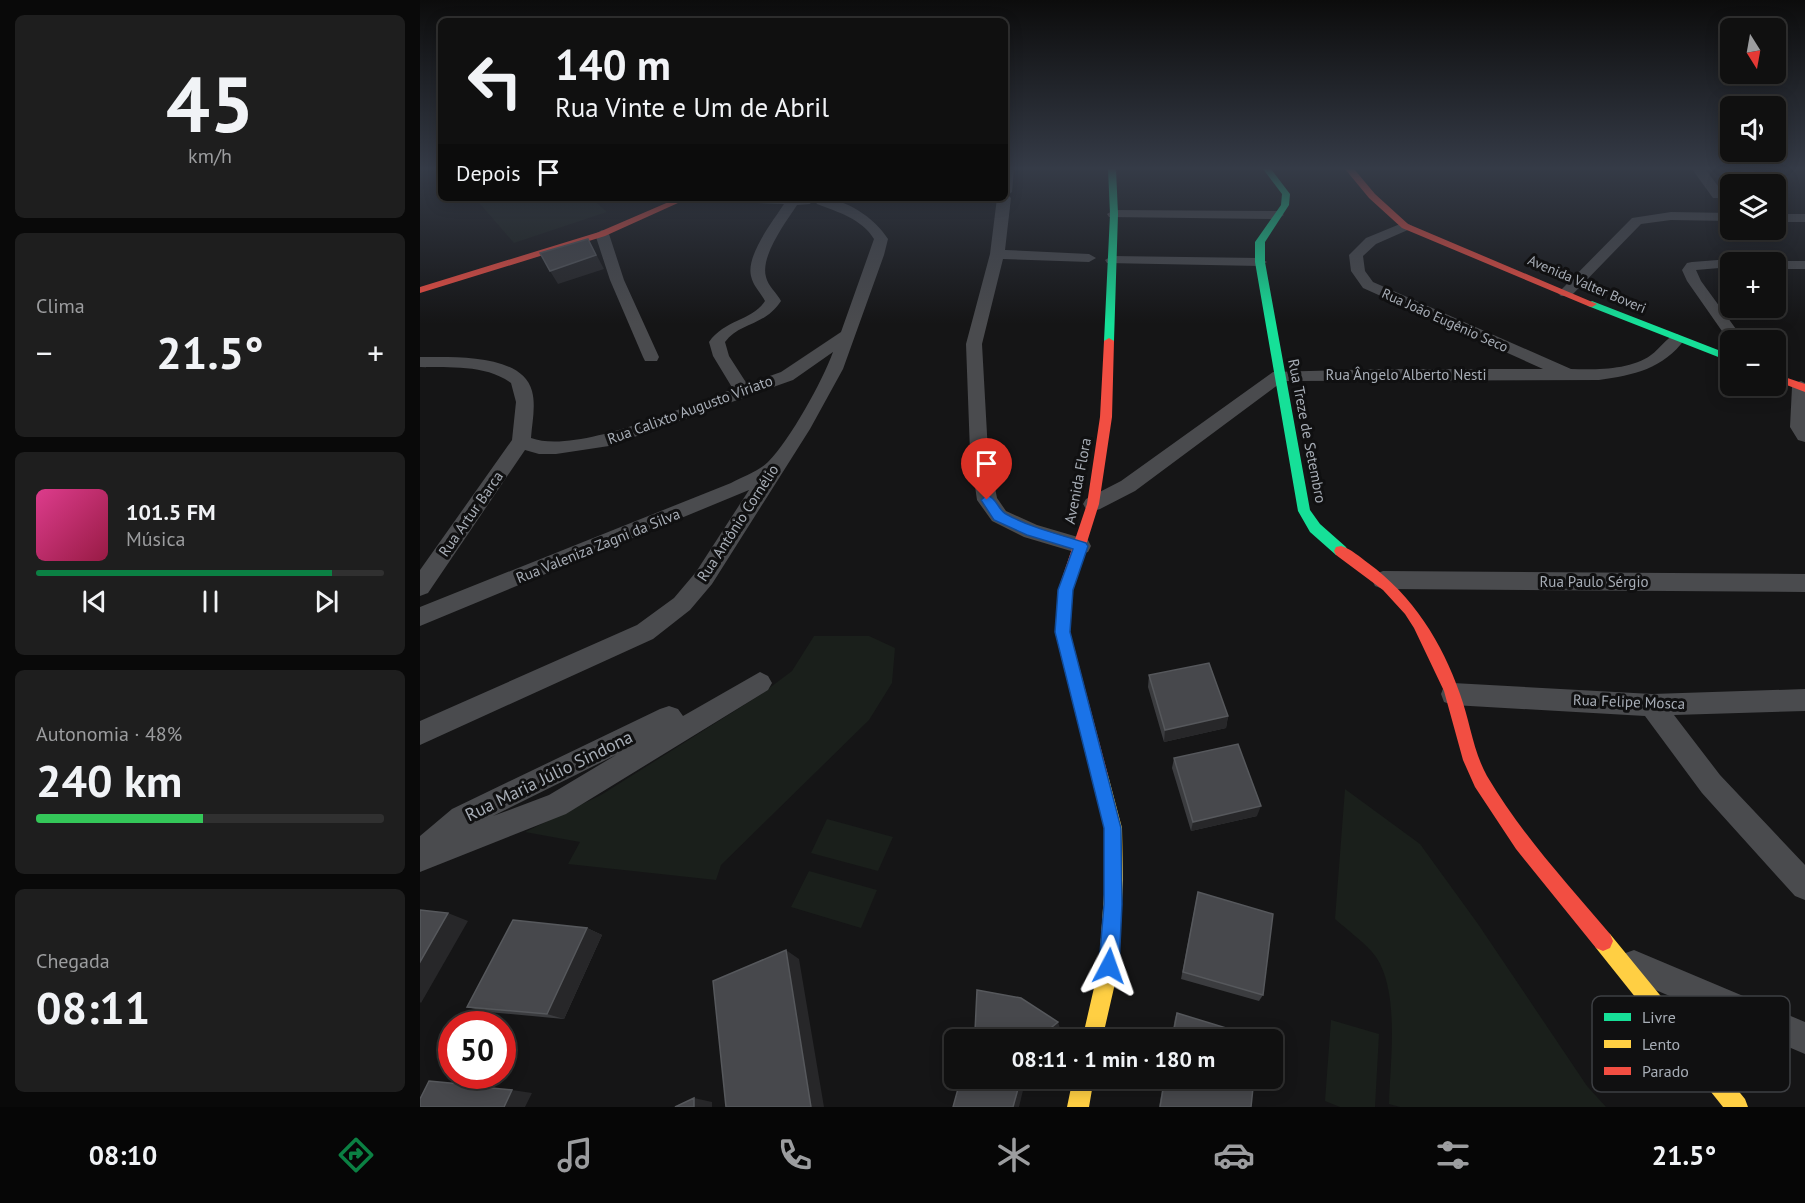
<!DOCTYPE html>
<html lang="pt">
<head>
<meta charset="utf-8">
<style>
	body { margin:0; font-family:"PT Sans",sans-serif; background:#1e1e1e; color:#f1f3f6; height:100vh; display:flex; flex-direction:column; font-size:22px; white-space:nowrap }
	* { box-sizing:border-box; margin:0 }
	p { font-size:20px; color:#9c9d9f }
	.icon { flex:none; width:33px; height:33px; fill:none; stroke:currentColor; stroke-width:2; stroke-linecap:round; stroke-linejoin:round }
	.map { position:relative; flex:1; overflow:hidden }
	.drawer { display:flex; flex-direction:column; gap:15px; padding:15px; background:#090909; width:420px }
	.drawer>* { flex:none }
	.top-card { position:absolute; left:18px; top:18px; width:570px; height:183px; border-radius:9px; box-shadow:0 3px 15px #0003,0 0 0 2px #303030; background:#101010; color:#f1f3f6; overflow:hidden }
	.needle { width:39px; rotate:169deg }
	.buttons { position:absolute; left:1300px; top:18px; display:grid; gap:12px }
	.buttons a { display:grid; place-items:center; width:66px; height:66px; border-radius:9px; background:#101010; box-shadow:0 3px 15px #0003,0 0 0 2px #303030; font-size:30px }
	.speed { position:absolute; left:18px; top:1011px; display:flex; gap:12px; font-size:30px; font-weight:700; text-align:center }
	.speed>* { display:grid; place-content:center; width:78px; height:78px; border-radius:50%; background:#101010; box-shadow:0 3px 15px #0003,0 0 0 2px #303030; line-height:1 }
	.speed .limit { border:9px solid #d22; background:#fff; color:#111 }
	.pin { position:absolute; display:grid; place-items:center; width:51px; height:51px; color:#fff; margin:-62px -26px; border-radius:50% 50% 50% 0; rotate:-45deg; box-shadow:0 0 6px #0007 }
	.pin .icon { rotate:45deg }
	.me { position:absolute; width:66px; margin:-33px; rotate:4deg; stroke-linejoin:round; filter:drop-shadow(0 0 4px #0008) }
	.turn { display:flex; align-items:center; gap:21px; height:126px; padding:0 18px; font-size:27px }
	.turn .icon { width:78px; height:78px; stroke-width:2.5 }
	.turn b { display:block; font-size:42px; line-height:51px }
	.then { display:flex; align-items:center; height:57px; padding:0 18px; background:#0003; gap:12px; font-size:22px }
	.big { font-size:45px; font-weight:700; line-height:1.1 }
	.drawer .tile { flex:1; display:flex; flex-direction:column; justify-content:center; gap:9px; min-width:0; padding:0 21px; border-radius:9px; background:#1e1e1e }
	.drawer .dial { align-items:center; gap:0 }
	.dial b { font-size:78px; line-height:1 }
	.song { display:flex; align-items:center; gap:18px }
	.cover { width:72px; height:72px; border-radius:9px; background:linear-gradient(135deg,hsl(330 70% 55%),hsl(340 70% 35%)) }
	.played { height:6px; border-radius:3px; background:linear-gradient(90deg,#0b8043 85%,#303030 85%) }
	.keys { display:flex; justify-content:space-around; direction:ltr }
	.heat { display:flex; justify-content:space-between; align-items:center; font-size:33px; direction:ltr }
	.charge { height:9px; border-radius:4px; background:linear-gradient(90deg,#34c759 48%,#303030 0) }
	.trip { position:absolute; left:524px; top:1029px; width:339px; height:60px; border-radius:9px; background:#101010; box-shadow:0 3px 15px #0003,0 0 0 2px #303030; font-weight:700; line-height:60px; text-align:center }
	.dock { display:flex; height:96px; justify-content:space-around; align-items:center; background:#060606; color:#9c9d9f }
	.dock .icon { width:42px; height:42px }
	.dock .on { color:#0b8043 }
	.dock b { font-size:27px; color:#f1f3f6 }
	main { display:flex; flex:1; min-height:0 }
	.map>svg:first-child { display:block }
</style>
</head>
<body>
<main>
<section class="drawer">
<div class="tile dial"><b>45</b><p>km/h</p></div>
<div class="tile"><p>Clima</p>
<div class="heat"><a>−</a><b class="big">21.5°</b><a>+</a></div>
</div>
<div class="tile">
<div class="song"><i class="cover"></i><div><b>101.5 FM</b><p>Música</p></div></div>
<div class="played"></div>
<div class="keys"><svg class="icon" aria-label="previous" viewBox="0 0 24 24"><path d="M18 5L8 12l10 7zM5 5v14"/></svg><svg class="icon" aria-label="pause" viewBox="0 0 24 24"><path d="M8 5v14M16 5v14"/></svg><svg class="icon" aria-label="next" viewBox="0 0 24 24"><path d="M6 5l10 7-10 7zM19 5v14"/></svg></div>
</div>
<div class="tile"><p>Autonomia · 48%</p><b class="big">240 km</b><div class="charge"></div></div>
<div class="tile"><p>Chegada</p><b class="big">08:11</b></div>
</section>
<div class="map">
<svg width="1385" height="1107" viewBox="0 0 1385 1107">
	<rect width="100%" height="100%" fill="#151516"/>
	<!-- green -->
	<path fill="#1a1f1b" d="M55 198H171L187 212 94 243Z
		M394 636H449L475 648 472 683 449 720 301 865 296 880 148 864 160 842 105 832 181 795 340 695 372 671Z
		M925 789 1000 844 1058 924 1167 1086 1186 1107H980L969 1104C970 1063 980 992 956 957 946 943 927 930 915 919Z
		M407 819 473 837 458 871 391 853Z
		M389 871 457 890 441 928 371 907Z
		M911 1020 959 1034 955 1107H920L905 1101Z"/>
	<g fill="none" stroke-linecap="round" stroke-linejoin="round">
		<!-- street -->
		<path fill="#4a4b4e" fill-rule="evenodd" d="M585 169H594L592 192 588 195 591 198 585 250 669 254 676 258 669 262 583 259 562 344 568 452 577 498 586 511 617 525 668 540 671 546 668 552 661 554 604 537 572 521 557 500 550 452 546 344 570 254 577 198H585Z
			M1272 169H1285L1305 195 1303 198H1293Z
			M1319 169H1332L1345 184H1332Z
			M300 198H389L392 201 390 204 377 205C366 222 340 256 346 277 348 286 357 293 361 301 345 326 320 322 305 342L309 356 327 384 361 372 421 332 454 239C442 219 418 212 397 204L395 201 397 198C424 197 454 217 468 239L464 255 423 369 390 429 292 584 270 610 233 639 0 745V721L217 625 254 598 276 572 329 490 0 626V607L311 483C322 477 339 471 348 462 370 440 402 382 413 352L373 380 189 446 136 454H119L105 450 8 593 0 596V570L92 440 96 402 91 383C65 364 30 368 0 367V357C31 357 102 353 112 391 116 406 112 423 111 438 157 455 265 406 313 389L293 356 289 342C305 319 332 321 345 301 341 293 333 286 331 276 326 255 353 221 364 204L307 202Z
			M694 210 857 211 864 215 857 219 689 217 687 214Z
			M1251 212 1311 213V221L1251 220 1221 224 1151 296H1141L1138 293 1141 290 1212 218Z
			M1356 214H1385V222H1356Z
			M985 222 992 226 990 229 956 244 943 256 945 271 953 282 1151 369C1175 370 1211 370 1231 355 1240 349 1246 337 1257 334L1265 339C1243 369 1214 375 1179 380L863 381 715 491 680 509 673 511 666 509 663 504 666 499 701 481 853 372 962 369H1123L943 288 931 271 929 255 946 238Z
			M182 230 189 234 204 280 239 357 237 361H225L223 357 190 280 175 234Z
			M692 256 840 258 847 262 840 266 687 263 685 260Z
			M1311 259 1318 262H1311V267L1276 270 1281 281 1324 340H1311V344L1267 281 1262 270 1267 263 1272 262Z
			M1356 261H1385V269H1356V262H1350Z
			M1381 381 1385 383V442L1378 440 1370 427 1372 387 1375 383Z
			M963 571 1385 574V592L963 589 955 586 952 580 955 574Z
			M340 672 348 676 352 683 348 690 146 814 0 872V836L32 809 240 709 249 706 258 709 263 716ZM196 755 129 795 73 816Z
			M1033 683 1232 694 1385 689V711L1254 715 1300 775 1385 865V900L1375 896 1282 793 1225 716 1033 705 1024 702 1021 694 1024 686Z
			M1214 950 1385 1022V1054L1203 976 1199 965 1203 954Z"/>
		<!-- fast -->
		<path fill="#16e098" fill-rule="evenodd" d="M688 169H696L698 214 694 341 689 344 684 341 690 214Z
			M843 169H851L870 194 869 205 845 242V262L890 510 900 524 926 547 928 551 926 555H916L890 532 878 511 835 262V242L861 205 862 194Z
			M1172 301 1311 355V362L1168 306 1167 304Z"/>
		<!-- slow -->
		<path fill="#ffcf43" fill-rule="evenodd" d="M680 767 686 769 688 775 702 828 703 880 699 966 682 1040H662L679 966 685 880 684 828 672 775 674 769Z
			M1183 931 1190 934 1325 1099 1328 1107H1303L1176 948 1173 941 1176 934Z
			M653 1078H674L669 1107H647Z"/>
		<!-- jam -->
		<path fill="#f24e42" fill-rule="evenodd" d="M925 169H934L955 194 988 224 1177 304 1172 307 1168 306 982 228 949 198Z
			M258 198H269L185 236 0 293V287L179 232Z
			M689 338 694 341 692 417 679 504 652 590 650 632 688 775 686 781 680 783 674 781 672 775 636 632 638 590 667 504 680 417 684 341Z
			M1356 374 1385 384V392L1356 381Z
			M921 546C931 549 940 557 948 563 993 596 1022 642 1040 694 1050 721 1053 751 1067 776 1101 834 1147 883 1190 934L1193 941 1190 948 1183 951 1176 948 1096 849 1055 787 1043 760 1024 691 994 628 985 614 963 590 916 555 914 551 916 547Z"/>
	</g>
	<!-- wall -->
	<path fill="#3b3c3f" d="M729 675 808 716 806 728 744 742 728 687Z
		M754 758 837 816 771 831 752 768Z
		M778 892 843 995 839 1001 761 979 776 901Z
		M167 928 182 935 144 1019 68 1012 47 1007Z
		M757 1013 839 1040H751L755 1018Z
		M744 1078H834L831 1107H739Z"/>
	<!-- shaded-wall -->
	<path fill="#272729" d="M168 239 184 269 138 284 130 271Z
		M808 716 806 728 744 742 745 730Z
		M841 806 837 816 771 831 773 822Z
		M28 913 48 921 1 1003 0 1002V962Z
		M167 928 182 935 144 1019 127 1014Z
		M366 950 379 959 404 1107H391Z
		M638 1022 640 1028 626 1040H616Z
		M601 1078H606L599 1107H593Z
		M40 1084 62 1087 61 1088 40 1085Z
		M92 1090 112 1093 105 1107H84Z
		M274 1098 292 1102V1107H274Z"/>
	<!-- building -->
	<path fill="#47484c" stroke="#56585c" stroke-width="1.5" d="M168 239 176 255 130 271 120 253Z
		M789 663 808 716 745 730 729 675Z
		M818 744 841 806 773 822 754 758Z
		M778 892 853 914 843 995 763 972Z
		M0 910 28 913 0 962Z
		M93 920 167 928 127 1014 47 1007Z
		M366 950 391 1107H306L293 981Z
		M557 990 601 998 638 1022 616 1040H553L555 1031Z
		M757 1013 839 1038V1040H752Z
		M541 1078H601L593 1107H533Z
		M745 1078H834L831 1107H740Z
		M9 1081 40 1084V1085L92 1090 84 1107H0V1099Z
		M274 1098V1107H255Z"/>
	<!-- sky -->
	<linearGradient id="sky" x2="0" y2="1"><stop stop-color="#0c0c0c"/><stop offset="0.52" stop-color="#353b47"/><stop offset="1" stop-color="#353b47" stop-opacity="0"/></linearGradient>
	<rect width="1385" height="324" fill="url(#sky)"/>
	<!-- route -->
	<path fill="#1a73e8" stroke="#114b97" stroke-width="1.5" d="M567 495C577 498 578 510 586 514 611 528 639 534 666 543L668 546 653 590 650 632 701 828 702 904 699 966 696 973 689 975 682 973 679 966 684 904V828L635 632 638 590 653 549 607 535 574 520 561 500Z"/>
	<g text-anchor="middle" stroke-width="6" stroke-linejoin="round" paint-order="stroke">
		<!-- far-street labels -->
		<g font-size="14" fill="#a7adb6" stroke="#101011">
			<text transform="translate(1167 284) rotate(23)" y="5">Avenida Valter Boveri</text>
			<text transform="translate(1025 320) rotate(24)" y="5">Rua João Eugênio Seco</text>
		</g>
		<!-- street labels -->
		<g font-size="15" fill="#a7adb6" stroke="#101011">
			<text x="986" y="380">Rua Ângelo Alberto Nesti</text>
			<text transform="translate(270 410) rotate(-20)" y="5">Rua Calixto Augusto Viriato</text>
			<text transform="translate(887 431) rotate(79)" y="5">Rua Treze de Setembro</text>
			<text transform="translate(658 481) rotate(-79)" y="5">Avenida Flora</text>
			<text transform="translate(51 514) rotate(-55)" y="5">Rua Artur Barca</text>
			<text transform="translate(318 523) rotate(-57)" y="5">Rua Antônio Cornélio</text>
			<text transform="translate(178 546) rotate(-22)" y="5">Rua Valeniza Zagni da Silva</text>
			<text x="1174" y="587">Rua Paulo Sérgio</text>
			<text transform="translate(1209 702) rotate(2)" y="5">Rua Felipe Mosca</text>
		</g>
		<!-- near-street labels -->
		<g font-size="18" fill="#a7adb6" stroke="#101011">
			<text transform="translate(129 776) rotate(-26)" y="6">Rua Maria Júlio Sindona</text>
		</g>
	</g>
	<!-- legend -->
	<rect x="1172" y="996" width="198" height="96" rx="9" fill="#101011" stroke="#3d3f43" stroke-width="1.5"/>
	<rect x="1184" y="1013" width="27" height="8" fill="#16e098"/>
	<rect x="1184" y="1040" width="27" height="8" fill="#ffcf43"/>
	<rect x="1184" y="1067" width="27" height="8" fill="#f24e42"/>
	<g font-size="16" fill="#a7adb6">
		<text x="1222" y="1023">Livre</text>
		<text x="1222" y="1050">Lento</text>
		<text x="1222" y="1077">Parado</text>
	</g>
</svg>
<div class="buttons">
<a><svg class="needle" viewBox="-14 -14 28 28"><path d="M0-13l5 13h-10z" fill="#e53935"/><path d="M0 13l5-13h-10z" fill="#9c9d9f"/></svg></a>
<a><svg class="icon" aria-label="sound" viewBox="0 0 24 24"><path d="M4 9h4l5-4v14l-5-4H4zM17 9q2 3 0 6"/></svg></a>
<a><svg class="icon" aria-label="layers" viewBox="0 0 24 24"><path d="M12 4l9 5-9 5-9-5zM3 14l9 5 9-5"/></svg></a>
<a>+</a>
<a>−</a>
</div>
<div class="speed"><div class="limit">50</div></div>
<div class="pin" style="left:567px;top:500px;background:#d93025"><svg class="icon" aria-label="arrive" viewBox="0 0 24 24"><path d="M6 21V4h12l-3 4 3 4H6"/></svg></div>
<svg class="me" style="left:689px;top:966px" viewBox="-20 -20 40 40"><path d="M0-17L14 15 0 8-14 15z" fill="#1a73e8" stroke="#fff" stroke-width="4"/></svg>
<div class="trip">08:11 · 1 min · 180 m</div>
<div class="top-card">
<div class="turn"><svg class="icon" aria-label="left" viewBox="0 0 24 24"><path d="M17 20v-9H6M10 6l-5 5 5 5"/></svg><div><b>140 m</b>Rua Vinte e Um de Abril</div></div>
<div class="then">Depois<svg class="icon" aria-label="arrive" viewBox="0 0 24 24"><path d="M6 21V4h12l-3 4 3 4H6"/></svg></div>
</div>
</div>
</main>
<nav class="dock">
<b>08:10</b>
<svg class="icon on" aria-label="directions" viewBox="0 0 24 24"><path d="M12 3l9 9-9 9-9-9zM9 14v-3h6M13 9l2 2-2 2"/></svg>
<svg class="icon" aria-label="music" viewBox="0 0 24 24"><path d="M9 18V5l10-2v13"/><circle cx="6" cy="18" r="3"/><circle cx="16" cy="16" r="3"/></svg>
<svg class="icon" aria-label="phone" viewBox="0 0 24 24"><path d="M5 4h4l2 5-3 2q2 4 5 5l2-3 5 2v4C11 20 4 13 5 4z"/></svg>
<svg class="icon" aria-label="climate" viewBox="0 0 24 24"><path d="M12 3v18M4 7l16 10M4 17L20 7"/></svg>
<svg class="icon" aria-label="car" viewBox="0 0 24 24"><path d="M5 17H2v-5l4-1 3-4h7l3 4 3 1v5h-3M9 17h6M6 11h13"/><circle cx="7" cy="17" r="2"/><circle cx="17" cy="17" r="2"/></svg>
<svg class="icon" aria-label="filters" viewBox="0 0 24 24"><path d="M4 7h16M4 17h16"/><circle cx="9" cy="7" r="2"/><circle cx="15" cy="17" r="2"/></svg>
<b>21.5°</b>
</nav>
</body>
</html>
